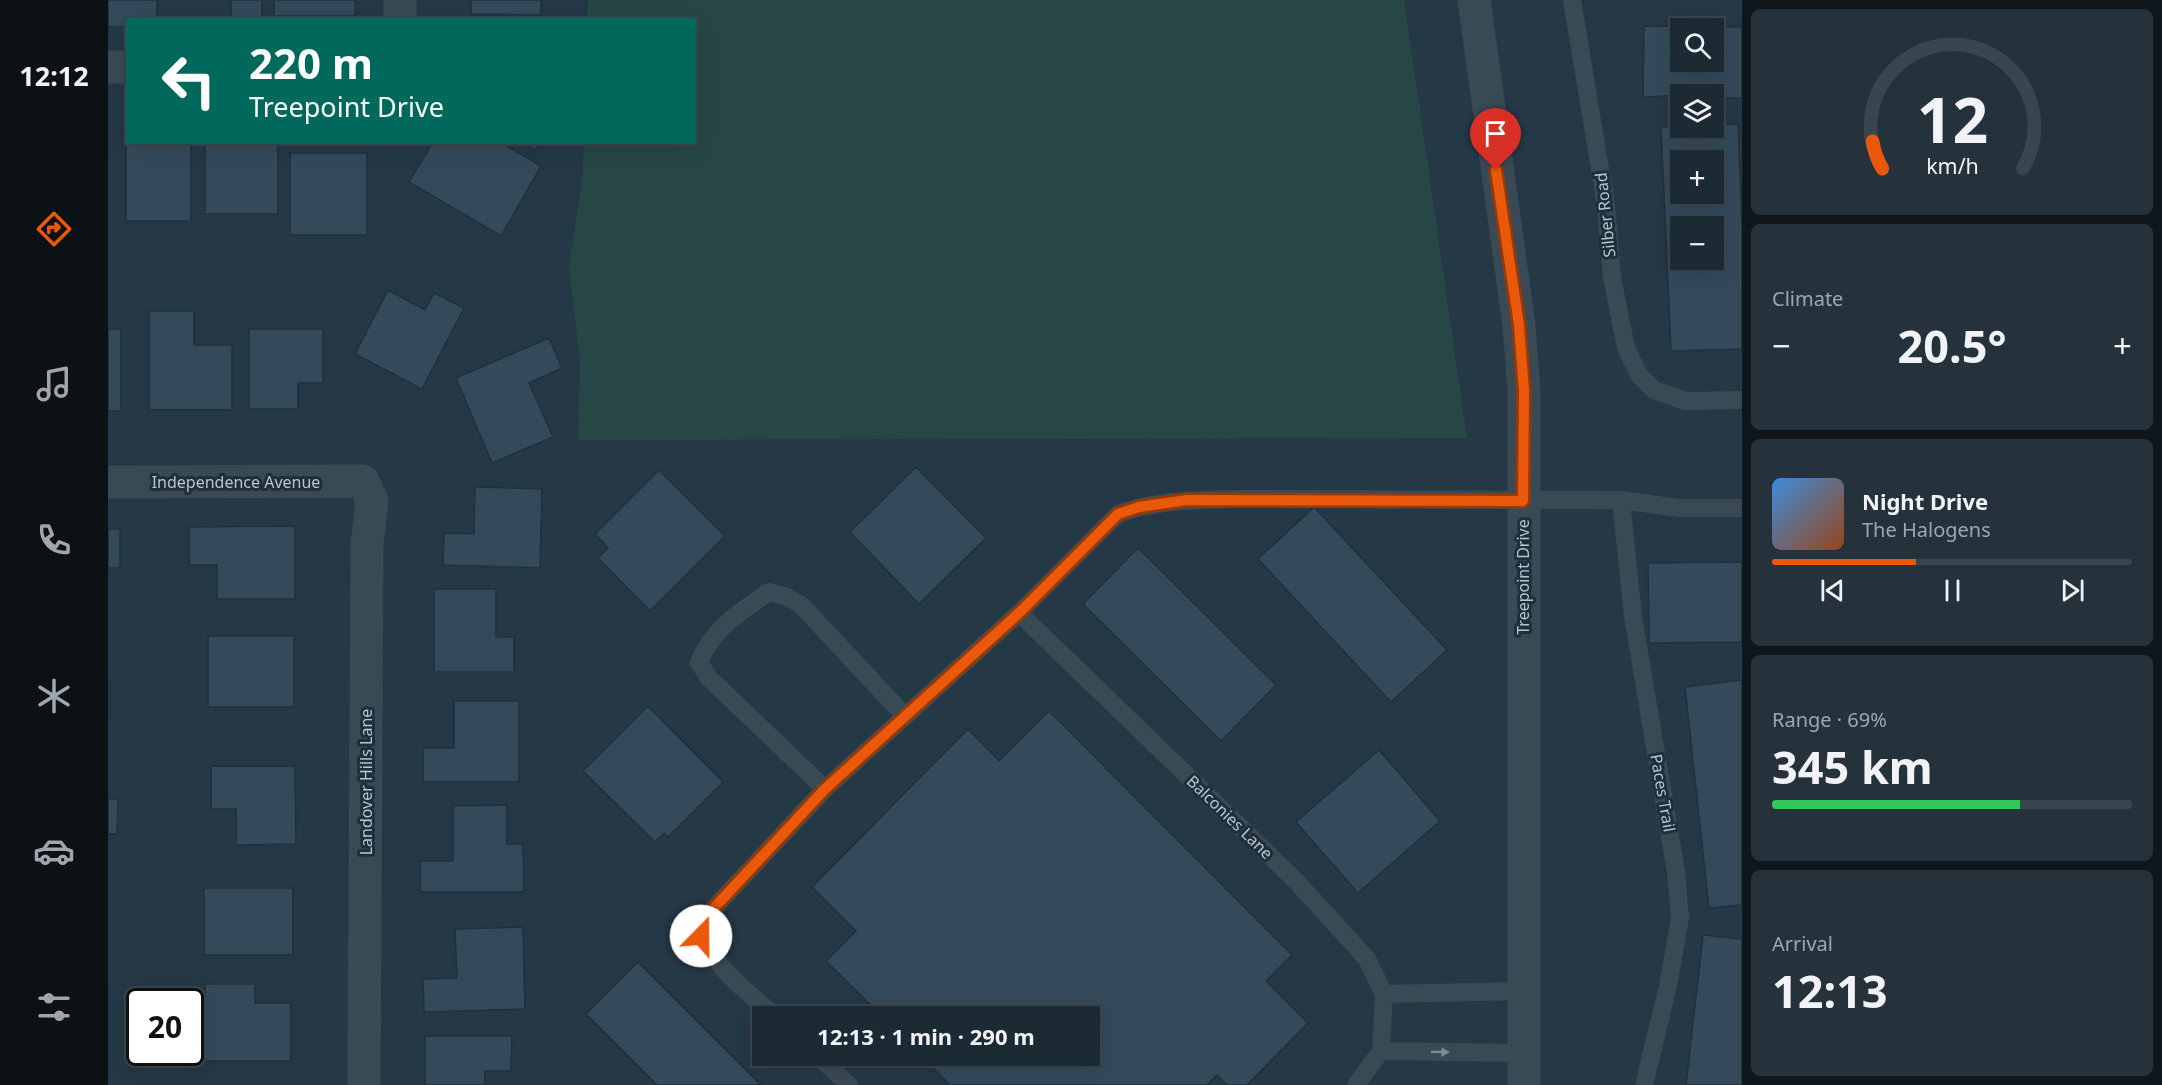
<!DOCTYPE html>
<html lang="en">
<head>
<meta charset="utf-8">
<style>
	body { margin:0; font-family:"Noto Sans",sans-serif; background:#25323c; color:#f1f3f6; height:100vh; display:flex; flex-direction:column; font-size:22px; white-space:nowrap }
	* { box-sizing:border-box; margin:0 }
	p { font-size:20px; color:#a0a7ac }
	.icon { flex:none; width:33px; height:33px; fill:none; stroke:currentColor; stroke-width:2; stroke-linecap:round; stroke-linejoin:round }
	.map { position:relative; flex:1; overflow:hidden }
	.sheet { display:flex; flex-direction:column; gap:9px; padding:9px; background:#0f171d; width:420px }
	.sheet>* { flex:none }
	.guide { position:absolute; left:18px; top:18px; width:570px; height:126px; border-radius:0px; box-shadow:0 6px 24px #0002,0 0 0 2px #3a464f; background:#00695c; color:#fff; overflow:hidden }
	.fabs { position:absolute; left:1562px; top:18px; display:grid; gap:12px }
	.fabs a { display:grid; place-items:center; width:54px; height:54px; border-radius:0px; background:#1c2a34; box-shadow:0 6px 24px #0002,0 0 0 2px #3a464f; font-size:30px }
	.speed { position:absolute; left:18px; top:988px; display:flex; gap:12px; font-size:30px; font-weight:700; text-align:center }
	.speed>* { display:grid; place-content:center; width:78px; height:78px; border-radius:50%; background:#1c2a34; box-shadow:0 6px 24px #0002,0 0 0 2px #3a464f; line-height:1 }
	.speed .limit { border:3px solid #111; border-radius:9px; background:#fff; color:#111 }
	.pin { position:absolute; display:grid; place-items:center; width:51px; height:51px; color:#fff; margin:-62px -26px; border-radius:50% 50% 50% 0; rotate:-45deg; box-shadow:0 0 6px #0007 }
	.pin .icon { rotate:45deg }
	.me { position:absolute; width:66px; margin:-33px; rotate:22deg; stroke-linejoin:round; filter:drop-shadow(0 0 4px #0008) }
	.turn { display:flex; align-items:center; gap:21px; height:126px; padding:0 24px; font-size:27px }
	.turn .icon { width:78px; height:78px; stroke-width:2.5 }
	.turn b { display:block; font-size:42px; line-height:51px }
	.big { font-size:45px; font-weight:700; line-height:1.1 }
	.sheet .widget { flex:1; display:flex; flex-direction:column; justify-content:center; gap:9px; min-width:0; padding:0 21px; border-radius:9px; background:#25323c }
	.sheet .dial { align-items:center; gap:0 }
	.dial svg { height:156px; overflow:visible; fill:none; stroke:#3a464f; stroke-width:7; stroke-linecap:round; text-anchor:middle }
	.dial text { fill:#f1f3f6; stroke:none }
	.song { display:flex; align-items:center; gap:18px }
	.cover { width:72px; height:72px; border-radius:9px; background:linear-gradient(135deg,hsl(210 70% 55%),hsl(20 70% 35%)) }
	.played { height:6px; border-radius:3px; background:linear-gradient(90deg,#ea580c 40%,#3a464f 40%) }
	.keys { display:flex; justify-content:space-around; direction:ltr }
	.heat { display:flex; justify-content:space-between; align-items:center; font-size:33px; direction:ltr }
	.charge { height:9px; border-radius:4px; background:linear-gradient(90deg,#34c759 69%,#3a464f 0) }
	.trip { position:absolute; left:644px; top:1006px; width:348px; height:60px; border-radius:0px; background:#1c2a34; box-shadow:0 6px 24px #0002,0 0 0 2px #3a464f; font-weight:700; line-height:60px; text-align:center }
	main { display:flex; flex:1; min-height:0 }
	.dock { display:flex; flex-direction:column; width:108px; justify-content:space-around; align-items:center; background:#0b1115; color:#a0a7ac }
	.dock .icon { width:42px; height:42px }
	.dock .selected { color:#ea580c }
	.dock b { font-size:27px; color:#f1f3f6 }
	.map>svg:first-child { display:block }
</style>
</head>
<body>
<main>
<nav class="dock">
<b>12:12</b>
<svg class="icon selected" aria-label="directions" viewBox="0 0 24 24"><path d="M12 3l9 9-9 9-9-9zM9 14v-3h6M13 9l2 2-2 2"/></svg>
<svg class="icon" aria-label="music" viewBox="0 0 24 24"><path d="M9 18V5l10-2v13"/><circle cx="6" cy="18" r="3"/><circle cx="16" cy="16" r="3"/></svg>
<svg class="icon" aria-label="phone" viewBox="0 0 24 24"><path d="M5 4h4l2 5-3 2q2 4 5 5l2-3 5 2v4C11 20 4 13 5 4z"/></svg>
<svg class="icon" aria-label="climate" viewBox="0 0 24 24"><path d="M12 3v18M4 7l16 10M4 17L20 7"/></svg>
<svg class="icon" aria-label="car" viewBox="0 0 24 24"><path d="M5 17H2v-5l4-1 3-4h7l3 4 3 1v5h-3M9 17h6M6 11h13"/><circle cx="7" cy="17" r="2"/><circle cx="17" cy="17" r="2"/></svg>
<svg class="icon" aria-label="filters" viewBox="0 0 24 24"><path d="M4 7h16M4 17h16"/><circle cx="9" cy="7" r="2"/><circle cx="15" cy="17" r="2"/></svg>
</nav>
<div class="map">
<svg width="1634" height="1085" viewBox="0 0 1634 1085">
	<rect width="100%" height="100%" fill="#253846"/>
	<!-- green -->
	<path fill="#274746" d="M480 0H1296L1359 438 470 440 472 362 461 266 474 184 476 143 586 142V20L479 19Z"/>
	<!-- building -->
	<path fill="#344a5b" stroke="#20313d" stroke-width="1.5" fill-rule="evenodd" d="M0 0H49V20H20V27H0Z
		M123 0H154V19H123Z
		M166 0H247V16H166Z
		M363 0H433V15L363 14Z
		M1536 26 1634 27V98H1605V94L1535 97ZM1572 28H1605V62H1572Z
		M1630 124 1634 225V349L1563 351 1553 127ZM1572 160H1605V194H1572ZM1572 226H1605V260H1572Z
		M18 137 20 142H83V221H18Z
		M97 142H170V214H97Z
		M325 142H392L433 166 393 236 301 182Z
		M415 142H432L427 150Z
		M182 153H259V235H182Z
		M280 290 317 310 326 293 356 308 314 389 247 354Z
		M41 311H86V345H124V410H41Z
		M0 329H13V411H0Z
		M141 329H215V383H190V409H141Z
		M441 338 454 368 421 383 445 437 384 463 348 378Z
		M808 467 878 538 811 604 742 532Z
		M551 470 617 536 542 611 490 558 500 548 487 534Z
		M367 487 434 489 432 568 335 565 336 533 366 534Z
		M1206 507 1339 650 1283 702 1150 559Z
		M187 526V599H109V565H81V527Z
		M0 529H12V568H0Z
		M1030 548 1168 685 1113 741 975 604Z
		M1634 562V642L1541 643 1540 563Z
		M326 589H388V637H406V672H326Z
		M100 636H186V707H100Z
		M1634 680V905L1601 908 1577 687Z
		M0 681H2V718H0Z
		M346 701H411V782H315V748H346Z
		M540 706 615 782 560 837 556 833 547 842 475 771Z
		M941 711 1184 955 1158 981 1200 1023 1139 1085H1119L1109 1075 1099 1085H842L813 1056H981V1017H775L718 961 748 931 704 887 860 729 891 761Z
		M1271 750 1332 821 1250 893 1188 822Z
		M103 766H187L188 844 128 845V809H103Z
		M0 799H10L9 834H0Z
		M399 805V844H415L416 892H312V861H345V806Z
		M96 888H185V955H96Z
		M415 927 417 1009 316 1012 315 979 349 978 347 929Z
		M1595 935 1634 939V1085H1578Z
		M530 962 653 1085H549L478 1014Z
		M97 984H147V1003H183V1061H97Z
		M317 1036H404L403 1071H377V1085H317Z"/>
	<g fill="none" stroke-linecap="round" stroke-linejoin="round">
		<!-- service -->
		<path stroke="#3a4a55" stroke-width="18" d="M1464 0 1498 205 1504 277 1518 348 1531 375 1546 390 1577 401 1634 400
			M1513 500 1525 616 1568 872 1572 918 1560 986 1536 1085
			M911 613 1188 881 1259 959 1276 994 1273 1051
			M717 789 600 677 591 662C604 629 633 611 661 592L677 596 693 605 796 715
			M1276 994 1416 991
			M668 1017C640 992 598 963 591 924L717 789 911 613 1010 514C1048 500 1088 500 1127 499L1513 500 1571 508H1634
			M1273 1051 1416 1053
			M710 1056 741 1085
			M1248 1085 1273 1051"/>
		<!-- minor -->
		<path stroke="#3a4a55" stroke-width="33" d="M292 0V20
			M0 67H20
			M0 482 255 481 264 501 259 545 256 1085"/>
		<!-- tertiary -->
		<path stroke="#3a4a55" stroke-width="33" d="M1366 0 1411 325 1416 391V1085"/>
	</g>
	<!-- one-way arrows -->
	<defs><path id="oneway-solid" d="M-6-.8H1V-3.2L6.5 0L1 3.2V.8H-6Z" transform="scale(1.5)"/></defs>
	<use fill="#7f8d98" href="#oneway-solid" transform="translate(1332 1052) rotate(1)"/>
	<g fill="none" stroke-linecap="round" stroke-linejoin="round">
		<!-- route casing -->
		<g stroke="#983908" stroke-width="15">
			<path id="route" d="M593 936 591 924 717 789 911 613 1010 514 1031 507 1079 500 1415 501 1416 391 1411 325 1388 170"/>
		</g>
		<!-- route -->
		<use href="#route" stroke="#ea580c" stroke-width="10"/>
	</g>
	<g text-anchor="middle" stroke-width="6" stroke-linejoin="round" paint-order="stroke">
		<!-- street labels -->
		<g font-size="16" fill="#b8c4ce" stroke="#1e2f3b">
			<text transform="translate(1497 215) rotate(-96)" y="6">Silber Road</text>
			<text x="128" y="488">Independence Avenue</text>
			<text transform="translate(1415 577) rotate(-90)" y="6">Treepoint Drive</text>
			<text transform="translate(258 782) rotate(-90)" y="6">Landover Hills Lane</text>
			<text transform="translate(1555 793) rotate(80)" y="6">Paces Trail</text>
			<text transform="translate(1122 817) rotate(44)" y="6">Balconies Lane</text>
		</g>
	</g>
</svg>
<div class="fabs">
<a><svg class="icon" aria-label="search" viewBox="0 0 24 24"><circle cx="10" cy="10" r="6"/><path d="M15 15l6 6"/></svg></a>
<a><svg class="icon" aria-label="layers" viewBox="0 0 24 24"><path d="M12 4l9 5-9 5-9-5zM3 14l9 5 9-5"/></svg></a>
<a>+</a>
<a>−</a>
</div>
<div class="speed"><div class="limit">20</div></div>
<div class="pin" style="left:1388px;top:170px;background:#d93025"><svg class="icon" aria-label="arrive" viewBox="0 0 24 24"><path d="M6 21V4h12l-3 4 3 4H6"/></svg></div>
<svg class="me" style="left:593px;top:936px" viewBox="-20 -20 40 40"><circle r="19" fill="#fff"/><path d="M0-13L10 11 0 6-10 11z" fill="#ea580c"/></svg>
<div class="trip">12:13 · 1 min · 290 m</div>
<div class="guide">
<div class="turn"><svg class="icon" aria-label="left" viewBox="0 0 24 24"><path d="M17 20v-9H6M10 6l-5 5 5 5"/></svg><div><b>220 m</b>Treepoint Drive</div></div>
</div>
</div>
<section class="sheet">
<div class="widget dial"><svg viewBox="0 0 100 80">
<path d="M14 69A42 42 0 1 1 86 69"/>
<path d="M14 69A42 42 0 0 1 9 55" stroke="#ea580c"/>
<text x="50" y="56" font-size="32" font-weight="700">12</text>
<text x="50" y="72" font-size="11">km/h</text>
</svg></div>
<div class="widget"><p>Climate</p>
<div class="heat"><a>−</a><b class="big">20.5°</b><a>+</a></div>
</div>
<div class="widget">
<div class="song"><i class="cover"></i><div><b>Night Drive</b><p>The Halogens</p></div></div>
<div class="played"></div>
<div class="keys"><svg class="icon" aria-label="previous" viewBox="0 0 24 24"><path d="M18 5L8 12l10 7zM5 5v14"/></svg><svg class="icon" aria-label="pause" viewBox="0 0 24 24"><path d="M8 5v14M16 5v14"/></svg><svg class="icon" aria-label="next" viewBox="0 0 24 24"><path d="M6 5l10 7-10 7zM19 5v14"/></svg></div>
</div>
<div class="widget"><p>Range · 69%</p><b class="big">345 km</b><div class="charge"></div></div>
<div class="widget"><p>Arrival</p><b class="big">12:13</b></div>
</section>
</main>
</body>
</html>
